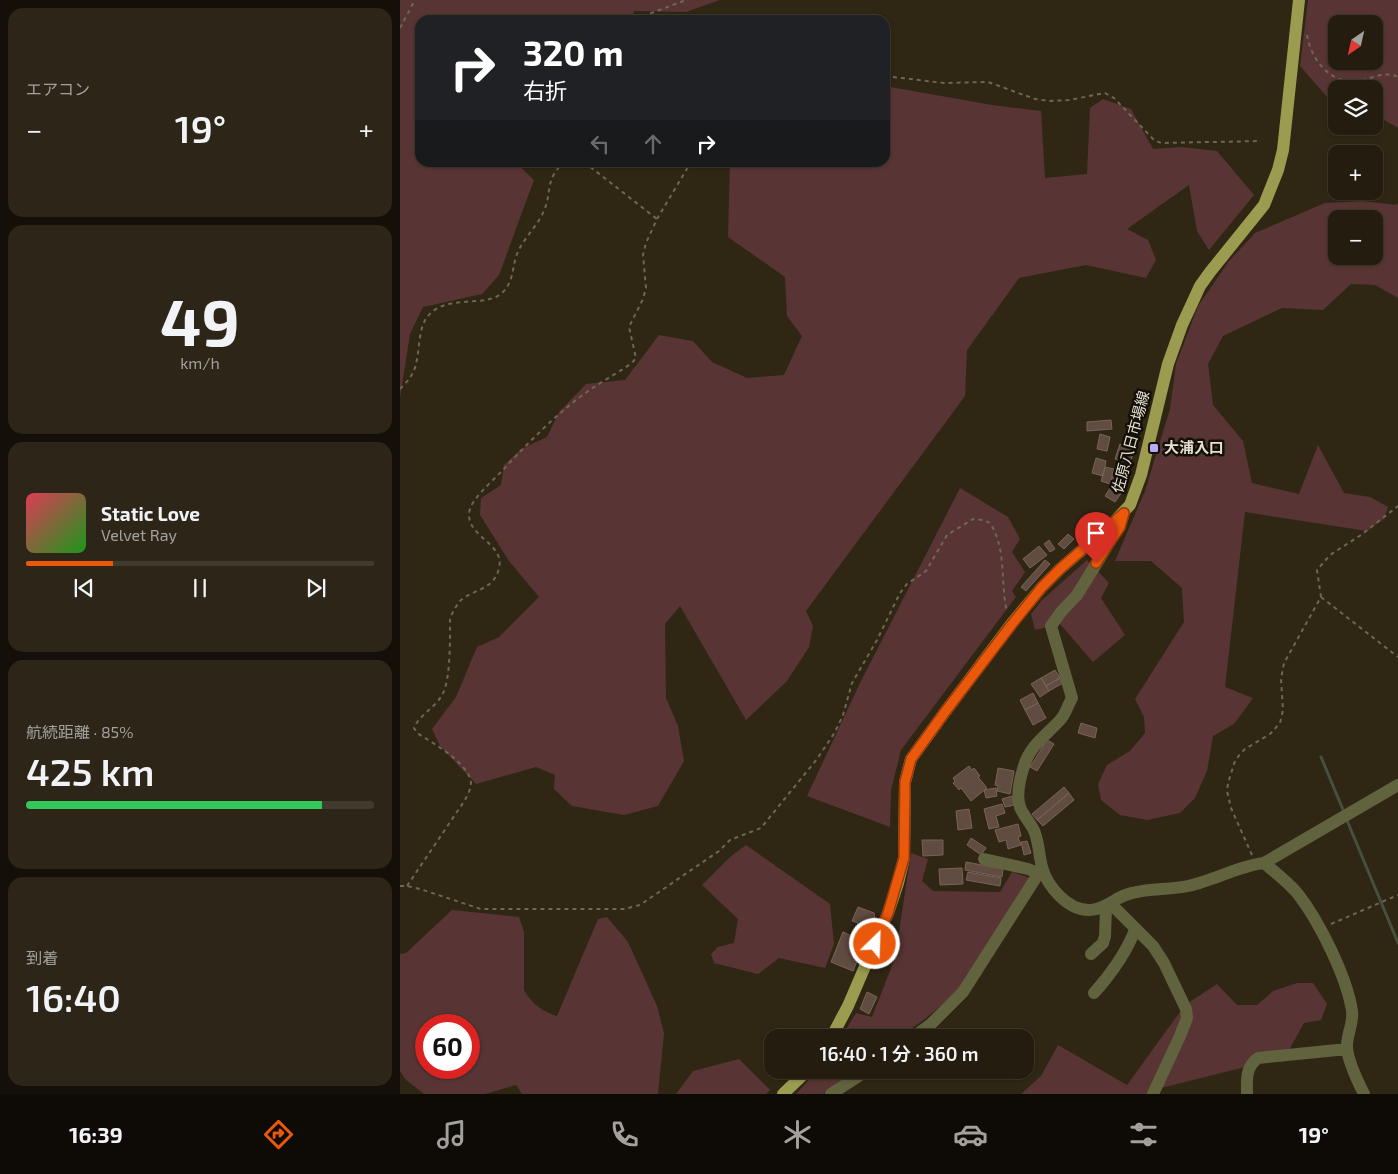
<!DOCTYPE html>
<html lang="ja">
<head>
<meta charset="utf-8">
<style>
	body { margin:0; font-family:"Exo 2","Noto Sans JP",sans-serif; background:#2c2518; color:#f1f3f6; height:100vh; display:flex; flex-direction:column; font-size:19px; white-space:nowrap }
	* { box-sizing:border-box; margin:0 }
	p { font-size:16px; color:#a3a19e }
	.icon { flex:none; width:28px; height:28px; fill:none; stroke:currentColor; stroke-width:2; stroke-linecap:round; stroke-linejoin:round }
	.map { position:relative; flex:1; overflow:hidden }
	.panel { display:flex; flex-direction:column; gap:8px; padding:8px; background:#140f08; width:400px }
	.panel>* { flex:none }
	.banner { position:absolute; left:15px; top:15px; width:475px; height:152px; border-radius:15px; box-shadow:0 1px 4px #0004,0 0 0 1px #413a2f; background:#202124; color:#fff; overflow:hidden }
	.needle { width:32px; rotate:214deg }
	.tools { position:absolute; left:928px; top:15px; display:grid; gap:10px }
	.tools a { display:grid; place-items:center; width:55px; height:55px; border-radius:10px; background:#241c0f; box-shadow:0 1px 4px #0004,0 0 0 1px #413a2f; font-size:25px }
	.speed { position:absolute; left:15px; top:1014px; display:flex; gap:10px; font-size:25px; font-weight:700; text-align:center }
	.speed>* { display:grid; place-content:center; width:65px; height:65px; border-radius:50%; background:#241c0f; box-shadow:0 1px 4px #0004,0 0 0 1px #413a2f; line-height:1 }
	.speed .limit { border:8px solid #d22; background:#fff; color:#111 }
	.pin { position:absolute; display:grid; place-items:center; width:42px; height:42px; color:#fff; margin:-51px -21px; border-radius:50% 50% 50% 0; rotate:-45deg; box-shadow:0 0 5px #0007 }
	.pin .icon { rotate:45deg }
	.me { position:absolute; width:55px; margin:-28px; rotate:24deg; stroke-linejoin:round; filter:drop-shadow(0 0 4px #0008) }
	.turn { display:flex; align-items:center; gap:18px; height:105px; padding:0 25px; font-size:22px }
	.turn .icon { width:65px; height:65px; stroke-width:2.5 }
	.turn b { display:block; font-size:35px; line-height:42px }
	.lanes { display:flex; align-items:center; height:48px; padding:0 25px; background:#0003; justify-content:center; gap:25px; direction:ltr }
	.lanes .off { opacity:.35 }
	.big { font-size:38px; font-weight:600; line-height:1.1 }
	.panel .tile { flex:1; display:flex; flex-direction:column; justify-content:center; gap:8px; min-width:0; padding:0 18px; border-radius:15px; background:#2c2518 }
	.panel .dial { align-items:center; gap:0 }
	.dial b { font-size:65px; line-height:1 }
	.song { display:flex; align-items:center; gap:15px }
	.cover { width:60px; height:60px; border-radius:8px; background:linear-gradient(135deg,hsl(350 70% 55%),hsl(120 70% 35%)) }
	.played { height:5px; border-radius:2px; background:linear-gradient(90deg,#ea580c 25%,#413a2f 25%) }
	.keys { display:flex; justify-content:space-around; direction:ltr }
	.heat { display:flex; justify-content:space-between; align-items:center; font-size:28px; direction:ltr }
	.charge { height:8px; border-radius:4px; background:linear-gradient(90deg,#34c759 85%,#413a2f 0) }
	.trip { position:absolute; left:364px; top:1029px; width:270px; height:50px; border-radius:15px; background:#241c0f; box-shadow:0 1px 4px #0004,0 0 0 1px #413a2f; font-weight:600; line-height:50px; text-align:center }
	.tabs { display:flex; height:80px; justify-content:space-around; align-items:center; background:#0e0b06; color:#a3a19e }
	.tabs .icon { width:35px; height:35px }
	.tabs .on { color:#ea580c }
	.tabs b { font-size:22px; color:#f1f3f6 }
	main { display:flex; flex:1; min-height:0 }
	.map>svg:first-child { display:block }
</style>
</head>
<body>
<main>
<section class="panel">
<div class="tile"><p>エアコン</p>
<div class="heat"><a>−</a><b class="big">19°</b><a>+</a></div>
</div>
<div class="tile dial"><b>49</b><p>km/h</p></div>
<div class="tile">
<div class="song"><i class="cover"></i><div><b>Static Love</b><p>Velvet Ray</p></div></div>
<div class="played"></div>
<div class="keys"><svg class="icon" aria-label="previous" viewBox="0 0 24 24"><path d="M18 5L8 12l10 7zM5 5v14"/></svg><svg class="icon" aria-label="pause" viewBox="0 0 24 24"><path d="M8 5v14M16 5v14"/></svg><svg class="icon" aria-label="next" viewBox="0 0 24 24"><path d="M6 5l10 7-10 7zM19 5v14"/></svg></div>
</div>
<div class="tile"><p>航続距離 · 85%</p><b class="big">425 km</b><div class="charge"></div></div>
<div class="tile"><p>到着</p><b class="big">16:40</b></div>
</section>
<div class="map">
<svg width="998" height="1094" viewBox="0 0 998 1094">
	<rect width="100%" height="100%" fill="#302614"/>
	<!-- green -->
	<path fill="#583534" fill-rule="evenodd" d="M0 0H320L286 12 234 11 232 20H20V162L116 163 134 180 99 275 82 294 23 307 10 334 0 398Z
		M908 0H998V128L974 114V89H936L935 106 900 66ZM936 24H974V61H936Z
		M485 86 592 105 641 111 645 178 687 174 690 108 703 99 731 109 753 149 781 147 817 151 854 195 809 250 797 231 789 185 727 229 748 240 756 260 746 278 686 265 619 278 567 350 565 396 406 611 413 626 409 647 387 681 346 720 280 606 265 624 266 698 278 726 284 761 258 806 224 815 172 806 154 789 155 775 136 767 76 784 40 746 32 729 56 697 77 647 99 637 139 597 109 561 80 515 81 498 101 485 104 465 121 449 147 437 159 412 186 384 225 380 259 335 293 341 312 362 347 378 384 375 402 336 387 316 385 277 328 237 330 163 485 162Z
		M963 201 996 205 998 203V298L975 285 951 284 923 310 882 308 823 336 808 364 813 405 843 441 852 483 899 494 918 445 944 493 970 497 988 507 984 519 967 531 845 512 825 687 853 698 834 724 813 736 807 771 795 798 780 813 747 820 720 815 701 800 698 784 707 765 730 751 745 733 744 717 735 699 784 622 782 588 751 561H715L745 491 770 409 776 364 798 306 829 261 855 233 925 203ZM936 219H974V256H936Z
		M560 488 608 517 620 539 612 552 625 572 612 591 616 597 501 750 491 790 490 827 407 796 460 683Z
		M687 560 709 583 701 598 725 635 693 662 660 624 635 630 631 614 642 600Z
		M346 845 430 904 434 944 425 968 379 958 358 974 314 963 311 954 318 947 334 943 338 919 302 885 330 857Z
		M511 853 528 859 522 881 533 891 600 892 612 872 630 878 562 987 525 1019 499 1037 441 1038 456 1013 472 1017 495 958Z
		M52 910 119 917 124 932V990C131 1003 143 1012 157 1016L198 919 207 917 228 942 257 1006 264 1033 258 1094H122L116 1085 85 1094H24L5 1079 0 1071V954L6 953ZM26 1025H69V1068H26Z
		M897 983H913L927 1004 921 1020 904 1023 885 1057 757 1089 756 1094H621L641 1076 658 1045 727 1085 785 1005 817 984 837 1005H857L873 991Z
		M339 1059 370 1090 366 1094H276L293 1071Z
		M418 1070H455L423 1094H396Z"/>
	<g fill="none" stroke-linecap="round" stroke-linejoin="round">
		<!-- stream -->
		<path stroke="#465040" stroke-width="3" d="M921 757 944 812
			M946 818 998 943"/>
	</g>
	<!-- building -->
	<path fill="#614c41" stroke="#796357" d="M711 420 712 429 687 431V422Z
		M731 423 738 427 731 440 724 436Z
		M700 434 710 437 707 451 697 449Z
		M720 444 735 448 730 463 715 459Z
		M696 458 706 461 703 476 692 473Z
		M705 467 714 469 710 484 701 481Z
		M714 469 728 473 724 487 710 484Z
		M712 485 722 492 715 502 705 496Z
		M668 534 674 539 664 549 658 544Z
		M649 540 655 549 650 552 644 544Z
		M639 546 647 555 630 568 623 559Z
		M645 560 650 564 626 591 621 587Z
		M655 670 660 678 646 686 641 678Z
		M641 678 649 691 640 697 631 684Z
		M660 678 663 683 649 691 646 686Z
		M633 693 638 703 625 710 620 700Z
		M638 703 646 718 633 725 625 710Z
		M681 723 697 728 695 738 678 733Z
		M647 740 654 744 637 771 630 767Z
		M569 766 572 770 574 768 580 776 578 777 587 788 571 801 561 788 559 790 553 783 555 781 553 778Z
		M598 768 614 771 610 794 597 791 598 786 595 785Z
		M664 787 669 793 637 820 632 814Z
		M596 788 597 796 586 798 584 790Z
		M669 793 674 800 643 826 637 820Z
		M612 796 615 805 605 807 602 799Z
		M602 804 605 813 596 816 599 827 589 829 584 809Z
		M569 809 572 828 558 830 556 811Z
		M618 824 621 836 618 837 621 845 608 849 606 840 599 842 595 830Z
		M571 838 586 848 581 855 567 845Z
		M522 840H543V855L523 856Z
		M627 841 631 853 624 855 621 842Z
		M566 862 603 869 602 877 565 870Z
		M562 868 563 884 540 885 539 869Z
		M568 872 601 878 600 886 566 880Z
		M458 907 474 913 475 919 468 936 456 931 458 923 452 921Z
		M456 931 468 936 465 942 453 937Z
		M443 932 465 942 453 971 431 962Z
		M467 992 477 997 469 1014 460 1009Z"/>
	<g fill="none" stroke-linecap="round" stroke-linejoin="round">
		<!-- path -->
		<path stroke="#6f6656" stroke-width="2" stroke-dasharray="4 4" stroke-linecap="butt" d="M246 20 249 14 286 0
			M0 28 15 0
			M907 35C911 59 930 84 956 81 970 80 984 70 998 77
			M485 76 544 83 588 82 635 99 650 101 669 100 705 93 714 98 754 140 761 143 861 141
			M184 162 257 219
			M0 389C7 382 14 374 16 364 20 348 18 328 28 316 47 293 86 309 103 292 114 281 112 267 117 254 124 237 139 225 145 208 149 199 148 188 152 178 154 173 159 168 162 162
			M921 597 998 657
			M852 855 831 808 827 791 828 783 835 761 840 754 845 749 870 734 880 723 883 710 881 679 884 663 921 597 917 570 930 555 961 535 998 506
			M0 886H7L20 889 81 909H224L240 905 319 851 330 840 361 828 417 759 435 732 443 715 452 683 477 640 500 593 507 584 526 571 547 535 573 519 583 520 590 523C607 549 600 583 607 612
			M7 886 65 800C68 794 73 786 70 778 63 760 33 743 17 733L14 728C20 714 35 708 42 695 51 681 50 635 50 618 53 612 56 606 60 601 72 589 94 591 99 568 105 544 68 537 69 514 69 510 72 503 75 500 82 490 92 481 101 472 126 445 154 416 184 394 199 383 216 374 232 363L236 358 229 327 243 299 246 288 243 255 246 243 257 219 291 162
			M931 924 998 895"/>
		<!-- minor -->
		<path stroke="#61623e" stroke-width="12" d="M724 513 719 527 677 595 661 612 651 626 672 698C668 705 666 713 661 719 648 734 630 745 624 766 620 778 616 795 620 807 623 816 632 824 635 833 639 844 639 856 642 867 647 886 668 911 690 910 707 909 716 896 732 893 750 888 770 890 788 886 813 881 841 865 864 863L998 785
			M584 859 628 869 638 873
			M864 863C876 873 888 882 898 894 919 921 947 977 952 1011 954 1024 946 1035 947 1048 948 1061 958 1082 964 1094
			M711 904 753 946 764 963 786 1009 787 1018 780 1036 753 1094
			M691 954 703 943 705 936 706 906
			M694 993C711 974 726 953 735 930
			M512 1038 531 1024 563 992 642 868
			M431 1094 468 1070
			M847 1094C847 1079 845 1068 858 1058L947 1049"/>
		<!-- major -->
		<path stroke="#9b9c4f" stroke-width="12" d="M431 1038 448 1006 488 913 498 883 504 858 505 782 511 759 545 712 612 623 642 587 660 569 713 523 730 505 741 475 768 364 782 325 800 286 810 272 864 205 878 170 883 150 899 0
			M383 1094 408 1070"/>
	</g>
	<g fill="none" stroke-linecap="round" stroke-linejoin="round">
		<!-- route casing -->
		<g stroke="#983908" stroke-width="12">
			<path id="route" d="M475 944 488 913 504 858 505 782 511 759 545 712 612 624 642 587 660 569 724 513 720 527 696 563"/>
		</g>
		<!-- route -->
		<use href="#route" stroke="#ea580c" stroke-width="9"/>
	</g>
	<!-- markers -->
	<rect fill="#b7abf7" stroke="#141008" stroke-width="2" x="749" y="443" width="10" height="10" rx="2.5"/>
	<g text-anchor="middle" stroke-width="5" stroke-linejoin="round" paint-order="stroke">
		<!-- street labels -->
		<g font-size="15" fill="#e6dfd4" stroke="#141008">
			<text transform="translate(731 442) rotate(-75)" y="5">佐原八日市場線</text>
		</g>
		<!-- poi labels -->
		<g font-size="15" font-weight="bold" fill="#e6dfd4" stroke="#141008" text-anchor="start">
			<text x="764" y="453">大浦入口</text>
		</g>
	</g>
</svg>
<div class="tools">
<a><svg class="needle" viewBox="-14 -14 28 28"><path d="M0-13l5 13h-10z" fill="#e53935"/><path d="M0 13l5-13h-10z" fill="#a3a19e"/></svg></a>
<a><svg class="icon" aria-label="layers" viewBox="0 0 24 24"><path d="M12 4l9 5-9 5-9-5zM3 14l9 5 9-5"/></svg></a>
<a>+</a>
<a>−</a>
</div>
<div class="speed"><div class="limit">60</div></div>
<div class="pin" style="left:696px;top:563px;background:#d93025"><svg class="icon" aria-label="arrive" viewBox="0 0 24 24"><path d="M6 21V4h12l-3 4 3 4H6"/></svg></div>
<svg class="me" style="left:475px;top:944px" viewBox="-20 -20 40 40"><circle r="17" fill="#ea580c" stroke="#fff" stroke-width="3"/><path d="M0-11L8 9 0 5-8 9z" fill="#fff"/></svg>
<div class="trip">16:40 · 1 分 · 360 m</div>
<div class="banner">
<div class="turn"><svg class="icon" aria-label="right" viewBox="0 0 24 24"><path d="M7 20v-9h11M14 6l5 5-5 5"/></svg><div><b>320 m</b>右折</div></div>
<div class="lanes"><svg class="icon off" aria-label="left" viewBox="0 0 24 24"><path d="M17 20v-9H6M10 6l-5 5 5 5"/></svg><svg class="icon off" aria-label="ahead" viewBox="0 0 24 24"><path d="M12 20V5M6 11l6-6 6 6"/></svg><svg class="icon" aria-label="right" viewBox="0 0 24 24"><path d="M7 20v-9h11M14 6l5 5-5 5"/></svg></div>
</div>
</div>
</main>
<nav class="tabs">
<b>16:39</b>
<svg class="icon on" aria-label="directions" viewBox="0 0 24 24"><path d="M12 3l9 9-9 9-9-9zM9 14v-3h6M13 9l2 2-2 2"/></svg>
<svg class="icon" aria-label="music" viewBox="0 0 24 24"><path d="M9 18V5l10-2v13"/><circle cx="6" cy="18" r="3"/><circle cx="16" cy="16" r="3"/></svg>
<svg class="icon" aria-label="phone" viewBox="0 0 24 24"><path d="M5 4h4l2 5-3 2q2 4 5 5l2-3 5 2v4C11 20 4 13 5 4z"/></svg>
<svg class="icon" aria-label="climate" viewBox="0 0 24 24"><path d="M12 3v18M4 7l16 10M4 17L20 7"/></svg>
<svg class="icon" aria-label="car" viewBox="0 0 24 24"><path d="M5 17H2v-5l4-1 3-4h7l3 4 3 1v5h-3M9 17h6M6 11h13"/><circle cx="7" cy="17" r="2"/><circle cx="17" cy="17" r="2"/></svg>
<svg class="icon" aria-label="filters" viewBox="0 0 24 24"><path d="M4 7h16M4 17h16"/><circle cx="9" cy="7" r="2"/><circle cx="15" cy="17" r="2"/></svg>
<b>19°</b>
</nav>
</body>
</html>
